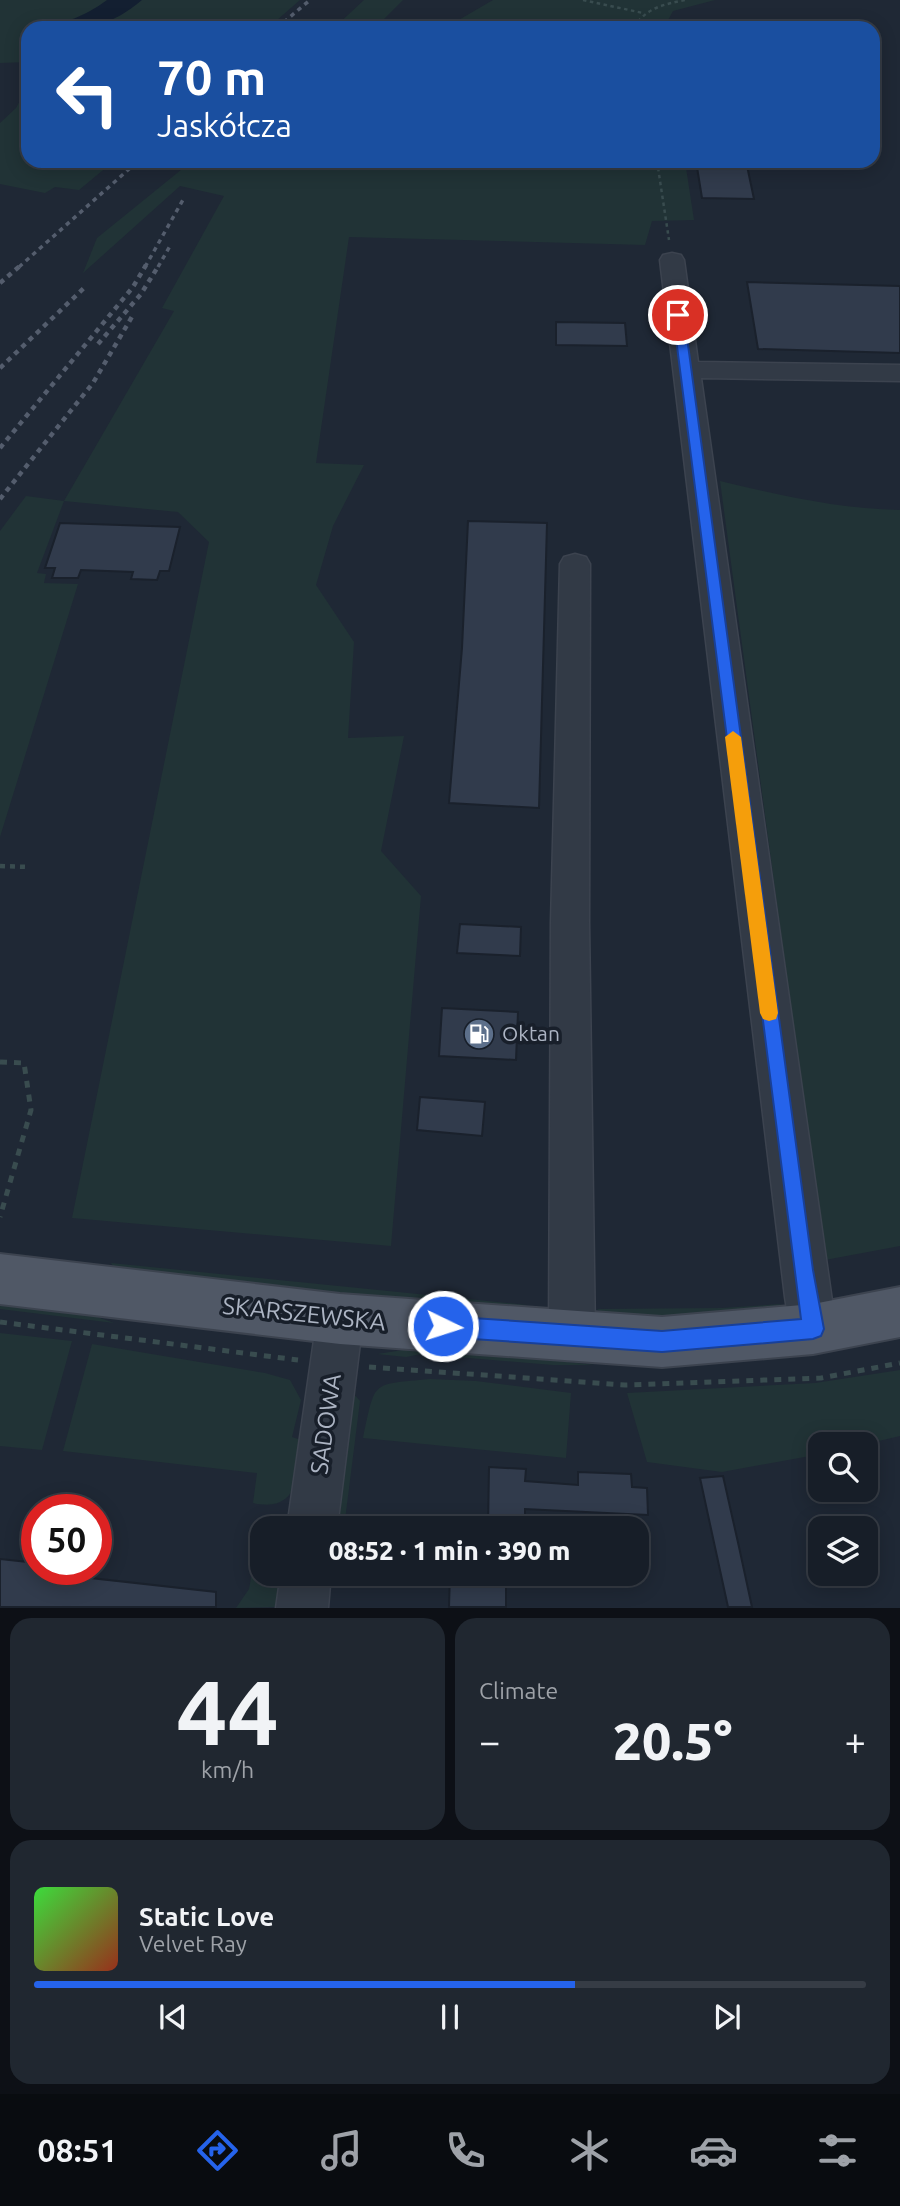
<!DOCTYPE html>
<html lang="en">
<head>
<meta charset="utf-8">
<style>
	body { margin:0; font-family:Ubuntu,sans-serif; background:#202730; color:#f1f3f6; height:100vh; display:flex; flex-direction:column; font-size:26px; white-space:nowrap }
	* { box-sizing:border-box; margin:0 }
	p { font-size:23px; color:#9ea2a8 }
	.icon { flex:none; width:38px; height:38px; fill:none; stroke:currentColor; stroke-width:2; stroke-linecap:round; stroke-linejoin:round }
	.map { position:relative; height:1608px; overflow:hidden }
	.drawer { display:flex; flex-direction:column; gap:10px; padding:10px; background:#0d1016; flex:1 }
	.drawer>* { flex:none }
	.hud { position:absolute; left:21px; top:21px; width:859px; height:147px; border-radius:21px; box-shadow:0 4px 18px #0003,0 0 0 2px #363c45; background:#1a4fa0; color:#fff; overflow:hidden }
	.controls { position:absolute; left:808px; top:1432px; display:grid; gap:14px }
	.controls a { display:grid; place-items:center; width:70px; height:70px; border-radius:14px; background:#171e28; box-shadow:0 4px 18px #0003,0 0 0 2px #363c45; font-size:35px }
	.speed { position:absolute; left:21px; top:1494px; display:flex; gap:14px; font-size:35px; font-weight:700; text-align:center }
	.speed>* { display:grid; place-content:center; width:91px; height:91px; border-radius:50%; background:#171e28; box-shadow:0 4px 18px #0003,0 0 0 2px #363c45; line-height:1 }
	.speed .limit { border:10px solid #d22; background:#fff; color:#111 }
	.pin { position:absolute; display:grid; place-items:center; width:60px; height:60px; color:#fff; margin:-30px; border:4px solid #fff; border-radius:50%; box-shadow:0 2px 7px #0007 }
	.me { position:absolute; width:77px; margin:-38px; rotate:94deg; stroke-linejoin:round; filter:drop-shadow(0 0 5px #0008) }
	.turn { display:flex; align-items:center; gap:24px; height:147px; padding:0 21px; font-size:32px }
	.turn .icon { width:91px; height:91px; stroke-width:2.5 }
	.turn b { display:block; font-size:49px; line-height:60px }
	.big { font-size:52px; font-weight:800; line-height:1.1 }
	.drawer .widget { flex:1; display:flex; flex-direction:column; justify-content:center; gap:10px; min-width:0; padding:0 24px; border-radius:21px; background:#202730 }
	.drawer .dial { align-items:center; gap:0 }
	.dial b { font-size:91px; line-height:1 }
	.song { display:flex; align-items:center; gap:21px }
	.cover { width:84px; height:84px; border-radius:10px; background:linear-gradient(135deg,hsl(120 70% 55%),hsl(10 70% 35%)) }
	.played { height:7px; border-radius:4px; background:linear-gradient(90deg,#2563eb 65%,#363c45 65%) }
	.keys { display:flex; justify-content:space-around; direction:ltr }
	.heat { display:flex; justify-content:space-between; align-items:center; font-size:38px; direction:ltr }
	.drawer .tiles { flex:1; display:grid; gap:10px; grid-template-columns:1fr 1fr }
	.widget:last-child { grid-column:span 2 }
	.trip { position:absolute; left:250px; top:1516px; width:399px; height:70px; border-radius:21px; background:#171e28; box-shadow:0 4px 18px #0003,0 0 0 2px #363c45; font-weight:800; line-height:70px; text-align:center }
	.dock { display:flex; height:112px; justify-content:space-around; align-items:center; background:#090c10; color:#9ea2a8 }
	.dock .icon { width:49px; height:49px }
	.dock .selected { color:#2563eb }
	.dock b { font-size:32px; color:#f1f3f6 }
	.map>svg:first-child { display:block }
</style>
</head>
<body>
<div class="map">
<svg width="900" height="1608" viewBox="0 0 900 1608">
	<rect width="100%" height="100%" fill="#1f2835"/>
	<!-- green -->
	<path fill="#213336" d="M0 0H300L268 28H28V62L0 63Z
		M364 0H403L375 28H334Z
		M493 0H715L673 11 664 28H445Z
		M28 86V161H114L79 190 55 187 45 193 0 184V123L16 108Z
		M192 161H685L694 220 652 221 645 245 349 237 316 463 364 465 333 526 316 585 354 642 348 738 404 736 381 851 421 896 391 1246 72 1218 209 542 178 512 64 501 37 573 46 574 44 583 78 584 0 837V531L26 496 64 501 174 311 162 308 224 196 180 186 83 273 97 238Z
		M720 481C779 495 839 509 900 510V1246L825 1260Z
		M111 1263 527 1305 505 1311 116 1271Z
		M781 1304 765 1313 671 1317H608L597 1309 722 1308Z
		M0 1305 86 1313 114 1323 0 1309Z
		M0 1333 72 1341 42 1450 0 1446Z
		M92 1344 265 1373 290 1380 301 1400 292 1437 304 1441C297 1475 299 1513 253 1503L257 1473 63 1451Z
		M429 1346 594 1365H553L421 1354 406 1357 377 1354Z
		M900 1370V1436L866 1444H821V1454L722 1472 647 1462 627 1393 815 1383Z
		M430 1379 476 1381 571 1393 566 1458 363 1438C376 1379 370 1385 430 1379Z
		M349 1394H354L360 1401 344 1528H330Z
		M256 1551 262 1553V1573H281L280 1607 236 1608 249 1589Z"/>
	<!-- water -->
	<path fill="#131f31" d="M107 0H142C104 32 81 28 35 28 63 24 84 17 107 0Z"/>
	<!-- building -->
	<path fill="#313b4c" stroke="#1a212c" stroke-width="2" d="M696 161H746L754 199 702 198Z
		M747 282 900 286V353L758 349Z
		M556 322 625 323 627 346 556 345Z
		M468 521 547 523 539 808 449 803 462 648Z
		M60 523 180 527 169 571H160L157 580 131 579 133 572 81 570 78 578H52L55 568H45Z
		M460 924 521 927 520 956 457 953Z
		M442 1008 518 1012 516 1060 439 1056Z
		M420 1097 485 1102 482 1136 417 1130Z
		M489 1467 526 1469 525 1481 578 1485V1472L631 1474 632 1487 647 1488 648 1515 525 1509V1528H488Z
		M723 1476 739 1547 752 1607H728L700 1478Z
		M0 1559 37 1563V1570H74L73 1576 216 1592V1607H0Z
		M450 1573H506V1607H449Z"/>
	<g fill="none" stroke-linecap="round" stroke-linejoin="round">
		<!-- minor casing -->
		<g stroke="#3c434f" stroke-width="3">
			<path id="minor" d="M672 253 681 255 684 260 698 362 900 365V381L701 378 836 1329 829 1345 813 1352 797 1345 790 1329 785 1297 660 260 663 255Z
				M575 554 586 557 590 564 589 923 595 1336 588 1352 572 1359 556 1352 549 1336 551 923 560 564 564 557Z
				M340 1296 356 1303 363 1319 337 1528H287L317 1319 324 1303Z
				M281 1573H331L328 1608H276Z"/>
		</g>
		<!-- major casing -->
		<g stroke="#3c434f" stroke-width="4">
			<path id="major" d="M0 1254 340 1294 662 1317 813 1304 900 1287V1337L813 1354 662 1367 340 1344 0 1304Z"/>
		</g>
		<!-- path-far2 -->
		<path stroke="#394c4f" stroke-width="2.5" stroke-dasharray="3.5 3.5" stroke-linecap="butt" d="M583 0 643 13
			M638 28 637 23C649 7 666 4 685 0
			M657 161 669 240"/>
		<!-- path-far1 -->
		<path stroke="#394c4f" stroke-width="4.5" stroke-dasharray="5 5" stroke-linecap="butt" d="M0 866 29 867"/>
		<!-- path -->
		<path stroke="#394c4f" stroke-width="5" stroke-dasharray="7 7" stroke-linecap="butt" d="M0 1062 24 1063 31 1110 0 1217
			M0 1322 298 1360
			M369 1367 625 1385 821 1378 900 1363"/>
		<!-- minor -->
		<use href="#minor" fill="#323a46" fill-rule="evenodd"/>
		<!-- major -->
		<use href="#major" fill="#505866" fill-rule="evenodd"/>
		<!-- rail-far1 -->
		<path stroke="#545d6d" stroke-width="3.5" stroke-dasharray="4.5 4.5" stroke-linecap="butt" d="M277 28 310 0
			M19 267 138 161
			M145 267 184 198
			M158 267 170 246"/>
		<!-- rail -->
		<path stroke="#545d6d" stroke-width="4.5" stroke-dasharray="5 5" stroke-linecap="butt" d="M0 283 21 265
			M98 344 141 294 159 265
			M0 368 84 288
			M0 448 133 287 146 265
			M0 499 93 383 133 315"/>
	</g>
	<!-- route -->
	<path fill="#2563eb" stroke="#184099" stroke-width="2" d="M678 312 684 315 813 1270 824 1329 821 1336 813 1339 662 1352 443 1337 436 1334 433 1326 436 1319 443 1316 662 1331 801 1319 673 315Z"/>
	<!-- slow -->
	<path fill="#f59e0b" d="M733 731 741 737 778 1013 776 1019 769 1021 763 1019 760 1013 725 737Z"/>
	<!-- icons -->
	<defs>
		<g id="fuel-disc" transform="scale(1.575)"><circle r="9.5" fill="#5c6f8a" stroke="#181f2a"/><path d="M-5.5-6h7V0h2V4h1.3V-2.5L3-4.5l.8-.8L6-3V5H2.5V1h-1V6h-7ZM-4.2-4.7v3.2H.2V-4.7Z" fill="#fff"/></g>
	</defs>
	<g fill-rule="evenodd">
		<use href="#fuel-disc" x="479" y="1034"/>
	</g>
	<g text-anchor="middle" stroke-width="7" stroke-linejoin="round" paint-order="stroke">
		<!-- poi labels -->
		<g font-size="21" fill="#acb4c3" stroke="#181f2a" text-anchor="start">
			<text x="502" y="1041">Oktan</text>
		</g>
		<!-- near-street labels -->
		<g font-size="24" fill="#acb4c3" stroke="#181f2a">
			<text transform="translate(304 1314) rotate(6)" y="8">SKARSZEWSKA</text>
			<text transform="translate(326 1424) rotate(-82)" y="8">SADOWA</text>
		</g>
	</g>
</svg>
<div class="controls">
<a><svg class="icon" aria-label="search" viewBox="0 0 24 24"><circle cx="10" cy="10" r="6"/><path d="M15 15l6 6"/></svg></a>
<a><svg class="icon" aria-label="layers" viewBox="0 0 24 24"><path d="M12 4l9 5-9 5-9-5zM3 14l9 5 9-5"/></svg></a>
</div>
<div class="speed"><div class="limit">50</div></div>
<div class="pin" style="left:678px;top:315px;background:#d93025"><svg class="icon" aria-label="arrive" viewBox="0 0 24 24"><path d="M6 21V4h12l-3 4 3 4H6"/></svg></div>
<svg class="me" style="left:443px;top:1326px" viewBox="-20 -20 40 40"><circle r="17" fill="#2563eb" stroke="#fff" stroke-width="3"/><path d="M0-11L8 9 0 5-8 9z" fill="#fff"/></svg>
<div class="trip">08:52 · 1 min · 390 m</div>
<div class="hud">
<div class="turn"><svg class="icon" aria-label="left" viewBox="0 0 24 24"><path d="M17 20v-9H6M10 6l-5 5 5 5"/></svg><div><b>70 m</b>Jaskółcza</div></div>
</div>
</div>
<section class="drawer">
<div class="tiles">
<div class="widget dial"><b>44</b><p>km/h</p></div>
<div class="widget"><p>Climate</p>
<div class="heat"><a>−</a><b class="big">20.5°</b><a>+</a></div>
</div>
<div class="widget">
<div class="song"><i class="cover"></i><div><b>Static Love</b><p>Velvet Ray</p></div></div>
<div class="played"></div>
<div class="keys"><svg class="icon" aria-label="previous" viewBox="0 0 24 24"><path d="M18 5L8 12l10 7zM5 5v14"/></svg><svg class="icon" aria-label="pause" viewBox="0 0 24 24"><path d="M8 5v14M16 5v14"/></svg><svg class="icon" aria-label="next" viewBox="0 0 24 24"><path d="M6 5l10 7-10 7zM19 5v14"/></svg></div>
</div>
</div>
</section>
<nav class="dock">
<b>08:51</b>
<svg class="icon selected" aria-label="directions" viewBox="0 0 24 24"><path d="M12 3l9 9-9 9-9-9zM9 14v-3h6M13 9l2 2-2 2"/></svg>
<svg class="icon" aria-label="music" viewBox="0 0 24 24"><path d="M9 18V5l10-2v13"/><circle cx="6" cy="18" r="3"/><circle cx="16" cy="16" r="3"/></svg>
<svg class="icon" aria-label="phone" viewBox="0 0 24 24"><path d="M5 4h4l2 5-3 2q2 4 5 5l2-3 5 2v4C11 20 4 13 5 4z"/></svg>
<svg class="icon" aria-label="climate" viewBox="0 0 24 24"><path d="M12 3v18M4 7l16 10M4 17L20 7"/></svg>
<svg class="icon" aria-label="car" viewBox="0 0 24 24"><path d="M5 17H2v-5l4-1 3-4h7l3 4 3 1v5h-3M9 17h6M6 11h13"/><circle cx="7" cy="17" r="2"/><circle cx="17" cy="17" r="2"/></svg>
<svg class="icon" aria-label="filters" viewBox="0 0 24 24"><path d="M4 7h16M4 17h16"/><circle cx="9" cy="7" r="2"/><circle cx="15" cy="17" r="2"/></svg>
</nav>
</body>
</html>
